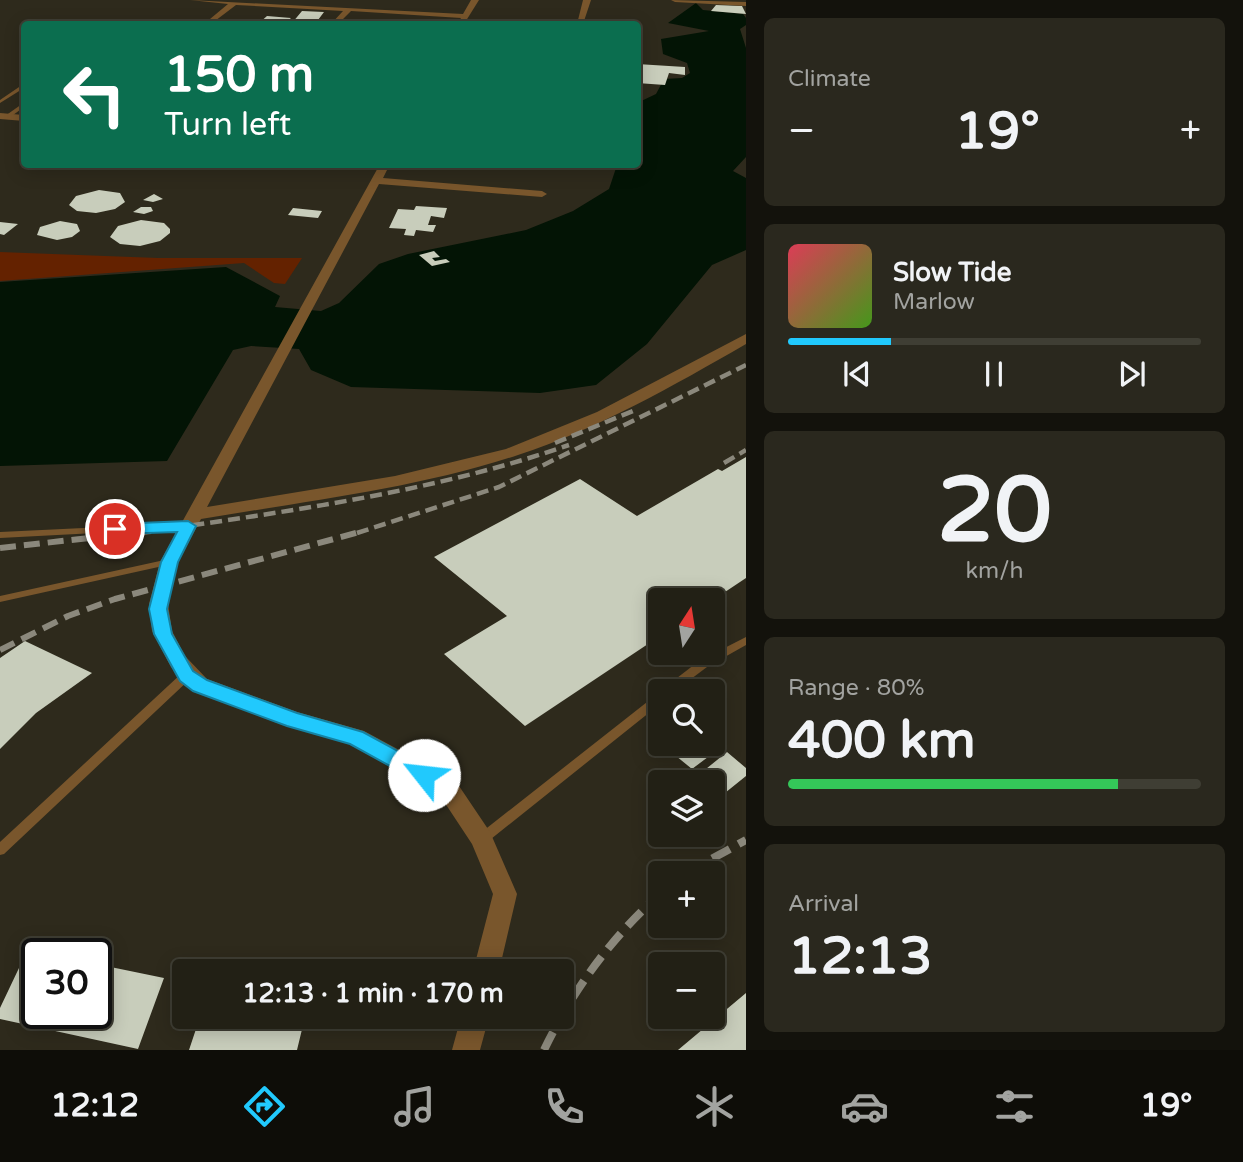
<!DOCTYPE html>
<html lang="en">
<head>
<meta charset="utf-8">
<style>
	body { margin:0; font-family:"Varela Round",sans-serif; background:#2a281e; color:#f1f3f6; height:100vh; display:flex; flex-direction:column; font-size:26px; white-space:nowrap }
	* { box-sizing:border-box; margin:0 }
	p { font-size:23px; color:#a2a3a0 }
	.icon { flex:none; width:38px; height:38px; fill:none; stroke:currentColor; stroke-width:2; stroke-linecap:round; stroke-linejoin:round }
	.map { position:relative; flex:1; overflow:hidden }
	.drawer { display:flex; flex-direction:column; gap:18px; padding:18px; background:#13120c; width:497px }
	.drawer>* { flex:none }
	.banner { position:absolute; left:21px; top:21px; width:620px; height:147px; border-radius:7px; box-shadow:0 4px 18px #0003,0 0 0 2px #3f3e34; background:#0b6e4f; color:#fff; overflow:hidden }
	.needle { width:46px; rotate:12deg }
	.controls { position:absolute; left:648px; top:588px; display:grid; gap:14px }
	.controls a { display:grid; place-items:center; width:77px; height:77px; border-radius:7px; background:#222015; box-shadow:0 4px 18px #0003,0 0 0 2px #3f3e34; font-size:35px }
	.speed { position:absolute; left:21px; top:938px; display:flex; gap:14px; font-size:35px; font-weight:700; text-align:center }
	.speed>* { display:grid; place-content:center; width:91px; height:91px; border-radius:50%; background:#222015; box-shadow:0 4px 18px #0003,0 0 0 2px #3f3e34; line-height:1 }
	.speed .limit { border:4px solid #111; border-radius:10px; background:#fff; color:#111 }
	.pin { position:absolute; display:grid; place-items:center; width:60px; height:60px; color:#fff; margin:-30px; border:4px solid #fff; border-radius:50%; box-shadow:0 2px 7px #0007 }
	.me { position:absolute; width:77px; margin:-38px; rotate:299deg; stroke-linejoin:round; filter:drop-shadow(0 0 5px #0008) }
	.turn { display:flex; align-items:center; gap:24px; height:147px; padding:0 28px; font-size:32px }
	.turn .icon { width:91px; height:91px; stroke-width:2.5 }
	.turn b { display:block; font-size:49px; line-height:60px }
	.big { font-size:52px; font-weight:700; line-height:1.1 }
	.drawer .card { flex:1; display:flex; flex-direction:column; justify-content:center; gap:10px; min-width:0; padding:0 24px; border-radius:10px; background:#2a281e }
	.drawer .dial { align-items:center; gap:0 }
	.dial b { font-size:91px; line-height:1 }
	.song { display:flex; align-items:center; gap:21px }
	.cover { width:84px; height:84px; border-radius:10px; background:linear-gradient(135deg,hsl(350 70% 55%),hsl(100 70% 35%)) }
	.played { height:7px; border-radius:4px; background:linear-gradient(90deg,#21c9fd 25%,#3f3e34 25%) }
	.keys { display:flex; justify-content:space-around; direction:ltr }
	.heat { display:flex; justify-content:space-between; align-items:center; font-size:38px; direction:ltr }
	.charge { height:10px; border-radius:5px; background:linear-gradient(90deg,#34c759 80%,#3f3e34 0) }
	.trip { position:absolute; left:172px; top:959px; width:402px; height:70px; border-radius:7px; background:#222015; box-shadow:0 4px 18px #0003,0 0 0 2px #3f3e34; font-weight:700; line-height:70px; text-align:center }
	.tab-bar { display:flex; height:112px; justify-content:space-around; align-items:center; background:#0e0d08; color:#a2a3a0 }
	.tab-bar .icon { width:49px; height:49px }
	.tab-bar .on { color:#21c9fd }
	.tab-bar b { font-size:32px; color:#f1f3f6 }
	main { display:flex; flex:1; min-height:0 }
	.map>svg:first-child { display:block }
</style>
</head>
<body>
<main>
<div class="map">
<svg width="746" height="1050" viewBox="0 0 746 1050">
	<rect width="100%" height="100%" fill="#2e2a1c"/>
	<!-- green -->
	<path fill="#642200" d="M0 252 158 258H302L285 284 274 283 244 263 0 281Z"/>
	<!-- water -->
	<path fill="#031405" d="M696 3 703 10 743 14 746 18V25L740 29 746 48V157L733 171 746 178V250L712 265 647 344 596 385 540 393 351 387 311 370 299 349 251 346 233 350 167 461 0 466V282L226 267 280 296 275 307 321 311 339 303 379 264 408 254 526 230 573 211 609 189 617 165 637 164V103L656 94 664 79 682 78 690 73 687 63 663 54 661 39 709 31 668 23Z"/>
	<!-- building -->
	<path fill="#c8cdbb" d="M716 5 742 6 746 14 711 11Z
		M302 11 324 12 315 24 292 23Z
		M267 16 291 18 284 24H258Z
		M637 64 685 67V75L669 73 665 85 637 83Z
		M99 190 120 193 125 202 115 209 96 213 77 211 69 205 76 196Z
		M154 194 163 199 153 202 143 200Z
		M416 206 447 208 444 218 431 216 428 225H436L433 232 416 230 414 236 404 235 406 229 389 228 398 209 414 210Z
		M141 207H151L153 211 144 214 133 212Z
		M293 208 322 211 318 218 288 215Z
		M141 220 164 223 170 229V233L160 241 140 246 120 244 110 237 118 226Z
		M60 221 77 224 80 231 72 237 57 240 37 235 40 227Z
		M0 222 18 224 4 235 0 234Z
		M434 251 440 257 432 258 435 261 446 259 450 262 432 266 419 255Z
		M746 457V578L713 600H660V636L525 726 444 654 507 616 434 557 580 479 637 516 718 469 722 471Z
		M25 641 92 673 36 713 0 749V658Z
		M669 744H700L712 754 692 769 665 747Z
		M727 752 746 768V776L715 801 712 782 691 781Z
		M28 949 43 953 37 954V1013H96V964L164 978 138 1049 0 1019V1008Z
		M746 993V1050H678Z
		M200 1017H305L297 1050H189Z"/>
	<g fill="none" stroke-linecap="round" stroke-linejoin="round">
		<!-- service -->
		<path fill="#79562c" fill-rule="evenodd" d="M22 85H24V88L0 103V100Z
			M22 104H24V107L9 118H5V116Z
			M188 523 192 526 191 528 0 538V532Z
			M169 559 174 562 172 564 0 602V596Z
			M746 637V645L707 667 675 691H663L664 688 699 661Z
			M186 672 190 673 191 676 190 679 4 854 0 855V842L182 673Z
			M660 694V704L486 843 482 844 478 843 476 839 478 835 656 695Z"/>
		<!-- minor -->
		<path fill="#79562c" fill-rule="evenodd" d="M190 0 463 14 471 0H479L464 24H457L461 18 351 11 338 24H331L343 11 236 5 211 24H204L228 4Z
			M583 0H591L584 21 602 24H577Z
			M671 0 746 2V6L675 2Z
			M0 113 24 115V121L0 119Z
			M380 164H390L383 178 542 191 547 194 542 197 379 184 207 507 395 476 506 449 597 412 746 334V344C673 386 598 429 518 455 415 489 307 501 201 519L178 562 168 604 172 631 185 656 207 679 297 712 364 731 455 780 490 832 517 894 499 971H473L493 894 472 844 439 794 350 744 286 726 193 691 171 667 152 631 149 604 160 562Z
			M461 1017H489L480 1050H452Z"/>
		<!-- rail-far2 -->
		<path stroke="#8b887c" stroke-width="4.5" stroke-dasharray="12 6" stroke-linecap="butt" d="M555 443 633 411
			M724 463 746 450
			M139 533C283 512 431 493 569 445
			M357 533 499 487 746 365"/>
		<!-- rail-far1 -->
		<path stroke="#8b887c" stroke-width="6" stroke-dasharray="16 8" stroke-linecap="butt" d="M0 548 151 531
			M0 650 68 616 115 599 363 531"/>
		<!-- rail -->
		<path stroke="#8b887c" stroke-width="8" stroke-dasharray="20 10" stroke-linecap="butt" d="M686 873 746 840
			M544 1050C573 990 610 939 660 894"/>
	</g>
	<!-- route -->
	<path fill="#21c9fd" stroke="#1583a4" stroke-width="2" d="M188 521 196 526 178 562 167 609 172 634 193 671 207 680 297 713 363 732 431 769 434 775 431 781 424 783 417 781 350 744 287 726 193 691 180 681 154 634 149 609 161 562 177 532 115 534 107 529 115 524Z"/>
</svg>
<div class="controls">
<a><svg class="needle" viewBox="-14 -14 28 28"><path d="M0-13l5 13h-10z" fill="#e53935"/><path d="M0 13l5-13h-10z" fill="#a2a3a0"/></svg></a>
<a><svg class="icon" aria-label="search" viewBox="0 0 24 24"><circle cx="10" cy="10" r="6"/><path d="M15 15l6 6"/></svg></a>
<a><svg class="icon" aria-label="layers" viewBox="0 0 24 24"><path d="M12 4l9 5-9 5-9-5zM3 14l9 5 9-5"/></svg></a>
<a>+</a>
<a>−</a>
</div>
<div class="speed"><div class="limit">30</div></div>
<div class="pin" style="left:115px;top:529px;background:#d93025"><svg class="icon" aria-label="arrive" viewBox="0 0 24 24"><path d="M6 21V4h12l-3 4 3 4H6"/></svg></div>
<svg class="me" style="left:424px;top:775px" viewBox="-20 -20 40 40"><circle r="19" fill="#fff"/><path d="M0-13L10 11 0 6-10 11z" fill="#21c9fd"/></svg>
<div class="trip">12:13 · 1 min · 170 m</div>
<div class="banner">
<div class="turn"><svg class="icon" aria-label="left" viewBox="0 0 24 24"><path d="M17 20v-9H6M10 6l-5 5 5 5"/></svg><div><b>150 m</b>Turn left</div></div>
</div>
</div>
<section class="drawer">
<div class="card"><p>Climate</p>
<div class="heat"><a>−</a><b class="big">19°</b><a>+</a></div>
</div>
<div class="card">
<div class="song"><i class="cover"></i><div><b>Slow Tide</b><p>Marlow</p></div></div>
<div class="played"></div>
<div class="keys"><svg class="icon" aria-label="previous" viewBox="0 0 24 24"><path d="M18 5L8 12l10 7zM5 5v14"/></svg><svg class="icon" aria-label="pause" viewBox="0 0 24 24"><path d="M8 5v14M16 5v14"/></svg><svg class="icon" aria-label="next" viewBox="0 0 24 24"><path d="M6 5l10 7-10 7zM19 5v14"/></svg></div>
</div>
<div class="card dial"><b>20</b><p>km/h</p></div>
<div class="card"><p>Range · 80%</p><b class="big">400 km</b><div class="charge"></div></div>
<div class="card"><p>Arrival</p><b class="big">12:13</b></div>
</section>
</main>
<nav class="tab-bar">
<b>12:12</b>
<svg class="icon on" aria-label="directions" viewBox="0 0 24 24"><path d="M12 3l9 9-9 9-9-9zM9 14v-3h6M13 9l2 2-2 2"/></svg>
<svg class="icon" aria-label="music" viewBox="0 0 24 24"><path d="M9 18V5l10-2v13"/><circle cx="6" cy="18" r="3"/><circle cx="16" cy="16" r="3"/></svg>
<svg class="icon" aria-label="phone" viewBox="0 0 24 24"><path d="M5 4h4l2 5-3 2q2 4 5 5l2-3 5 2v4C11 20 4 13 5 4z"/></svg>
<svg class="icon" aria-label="climate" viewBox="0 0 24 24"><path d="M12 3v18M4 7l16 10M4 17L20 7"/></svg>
<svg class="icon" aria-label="car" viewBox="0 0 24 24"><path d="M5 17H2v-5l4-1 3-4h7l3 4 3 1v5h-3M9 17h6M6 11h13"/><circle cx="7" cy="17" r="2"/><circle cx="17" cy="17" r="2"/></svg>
<svg class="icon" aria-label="filters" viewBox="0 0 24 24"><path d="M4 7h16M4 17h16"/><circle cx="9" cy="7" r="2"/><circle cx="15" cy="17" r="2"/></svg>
<b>19°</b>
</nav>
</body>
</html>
